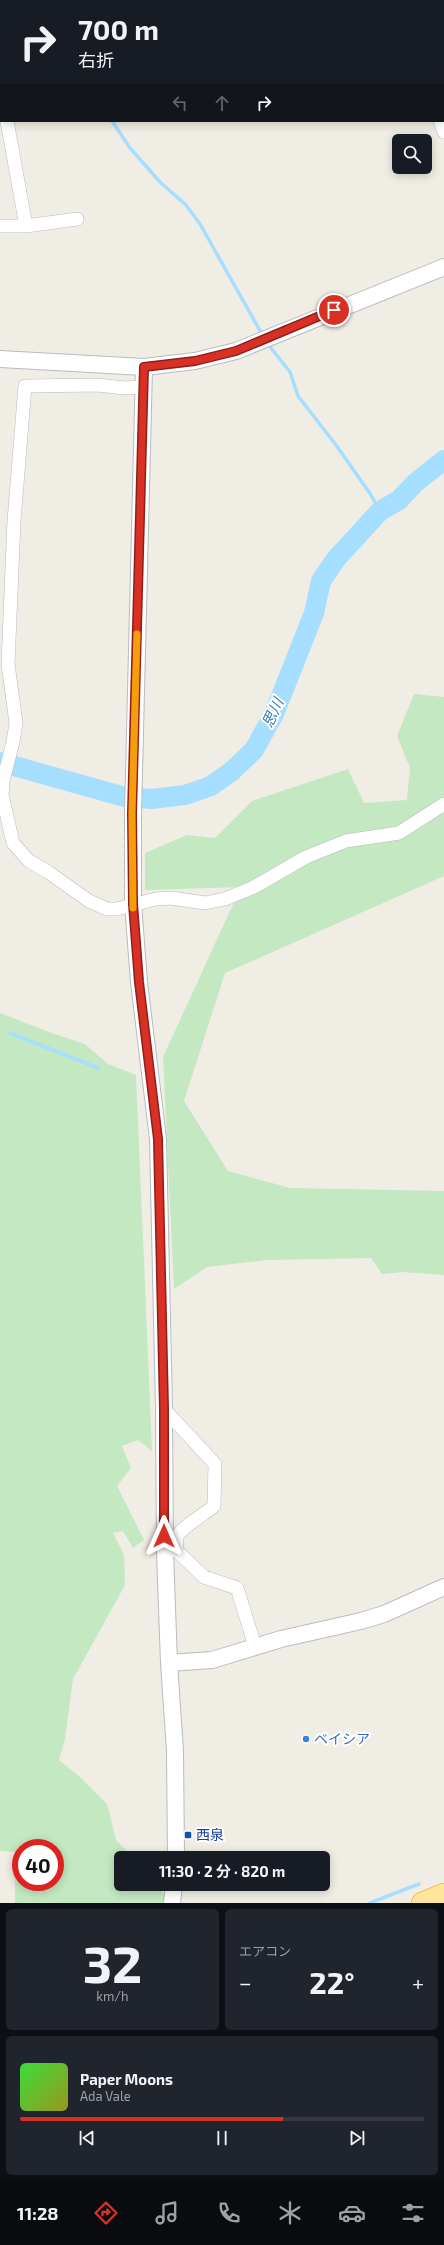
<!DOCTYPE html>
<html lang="ja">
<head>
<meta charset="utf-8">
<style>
	body { margin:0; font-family:"Exo 2","Noto Sans JP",sans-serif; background:#20242c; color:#f1f3f6; height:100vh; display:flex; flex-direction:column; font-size:15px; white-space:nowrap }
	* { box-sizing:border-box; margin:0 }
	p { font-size:13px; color:#9ea1a6 }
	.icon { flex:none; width:22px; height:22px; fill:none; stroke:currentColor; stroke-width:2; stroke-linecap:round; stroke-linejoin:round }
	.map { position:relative; height:1903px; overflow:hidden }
	.drawer { display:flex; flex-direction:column; gap:6px; padding:6px; background:#0d0f14; flex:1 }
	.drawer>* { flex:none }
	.hud { position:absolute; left:0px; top:0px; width:444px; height:122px; box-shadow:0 2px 10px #0003; background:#171b24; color:#f1f3f6; overflow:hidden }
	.buttons { position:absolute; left:392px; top:134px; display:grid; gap:8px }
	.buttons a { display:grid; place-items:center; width:40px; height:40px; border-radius:6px; background:#171b24; box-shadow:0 2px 10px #0003; font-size:20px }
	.speed { position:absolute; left:12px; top:1839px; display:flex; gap:8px; font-size:20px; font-weight:700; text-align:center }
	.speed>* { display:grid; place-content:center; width:52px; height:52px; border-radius:50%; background:#171b24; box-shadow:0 2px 10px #0003; line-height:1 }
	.speed .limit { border:6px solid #d22; background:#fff; color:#111 }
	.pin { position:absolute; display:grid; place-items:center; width:34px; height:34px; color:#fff; margin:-17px; border:2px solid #fff; border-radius:50%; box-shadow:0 1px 4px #0007 }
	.me { position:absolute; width:44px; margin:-22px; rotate:0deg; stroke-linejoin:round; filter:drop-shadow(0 0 3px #0008) }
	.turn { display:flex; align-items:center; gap:14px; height:84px; padding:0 12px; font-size:18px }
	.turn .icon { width:52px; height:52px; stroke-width:2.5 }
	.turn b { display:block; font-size:28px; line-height:34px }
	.lanes { display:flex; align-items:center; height:38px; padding:0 12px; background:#0003; justify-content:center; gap:20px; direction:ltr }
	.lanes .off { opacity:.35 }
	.big { font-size:30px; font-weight:700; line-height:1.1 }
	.drawer .card { flex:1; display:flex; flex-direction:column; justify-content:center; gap:6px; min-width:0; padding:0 14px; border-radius:6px; background:#20242c }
	.drawer .dial { align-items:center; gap:0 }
	.dial b { font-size:52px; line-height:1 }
	.song { display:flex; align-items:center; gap:12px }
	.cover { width:48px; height:48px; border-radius:6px; background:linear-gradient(135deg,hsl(120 70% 55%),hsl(60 70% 35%)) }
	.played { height:4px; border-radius:2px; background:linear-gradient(90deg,#d93025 65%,#363941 65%) }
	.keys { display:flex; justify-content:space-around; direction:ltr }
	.heat { display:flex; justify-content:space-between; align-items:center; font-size:22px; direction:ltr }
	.drawer .tiles { flex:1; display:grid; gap:6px; grid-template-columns:1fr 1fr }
	.card:last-child { grid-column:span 2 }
	.trip { position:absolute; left:114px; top:1851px; width:216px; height:40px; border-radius:6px; background:#171b24; box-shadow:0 2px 10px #0003; font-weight:700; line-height:40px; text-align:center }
	.tab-bar { display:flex; height:64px; justify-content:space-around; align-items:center; background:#090b0e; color:#9ea1a6 }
	.tab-bar .icon { width:28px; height:28px }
	.tab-bar .current { color:#d93025 }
	.tab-bar b { font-size:18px; color:#f1f3f6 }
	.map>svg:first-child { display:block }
</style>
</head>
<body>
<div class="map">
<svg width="444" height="1903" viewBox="0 0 444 1903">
	<rect width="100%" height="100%" fill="#f0ede5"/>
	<!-- green -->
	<path fill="#c4e8c1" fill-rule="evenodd" d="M414 694 444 697V876L225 973 184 1101 228 1171 290 1188 444 1191V1275L403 1272 382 1274 371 1258 267 1260 207 1267 174 1289 163 1057 241 887 145 890V853L187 835 215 838 252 801 348 769 364 803 407 800 410 768 397 736Z
		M0 1013 49 1032 85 1044 108 1064 136 1075 152 1451 138 1440 122 1446 131 1468 117 1486 144 1540 133 1548 123 1531 113 1533 124 1555 125 1585 73 1679 65 1739 59 1760 80 1777 107 1804 116 1840 133 1858H121V1884H157L165 1896 163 1903H15V1852L0 1851ZM21 1848H55V1882H21Z"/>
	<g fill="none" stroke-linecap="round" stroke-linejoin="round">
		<!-- stream -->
		<path stroke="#a6deff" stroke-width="3.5" d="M54 0 55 1
			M112 121 130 148 160 182 186 205 200 224 263 336
			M267 343 290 372 298 396 336 445 371 495 380 511
			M10 1033 98 1068
			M370 1903 419 1884"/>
		<!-- river -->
		<path stroke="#a6deff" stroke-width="20" d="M0 762 125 797 151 799 185 795 211 786 232 771 254 750 274 714 314 613 321 581 336 559 380 511 399 500 415 483 444 460"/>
		<!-- minor casing -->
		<g stroke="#b8bbbf" stroke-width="14">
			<path id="minor" d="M182 1V0
				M256 1V0
				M326 1V0
				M393 1V0
				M443 38H444
				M0 86 1 91
				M443 90 444 87
				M7 121 26 226
				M440 121 444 132
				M0 226H26L77 219
				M143 387 124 388 98 385 25 386 14 521 8 664 16 723 13 742 3 781 2 795 13 843 29 861 48 872 89 901 107 909H117L156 899 171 898 205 903 225 899 254 887 306 857 346 841 399 833 444 804
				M164 1409 215 1464 214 1506C205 1514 180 1528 177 1537 176 1541 177 1547 177 1551L204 1577 237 1588 255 1646"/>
		</g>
		<!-- tertiary casing -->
		<g stroke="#b8bbbf" stroke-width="18">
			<path id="tertiary" d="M0 359 144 367 195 361 236 351 444 267
				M144 367 133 813V904L139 982 158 1139 164 1409 165 1552 169 1663 175 1751 176 1858
				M169 1663 212 1660 281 1639 361 1621 384 1614 444 1587
				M172 1903 174 1884"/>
		</g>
		<!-- trunk casing -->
		<g stroke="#f59900" stroke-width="22">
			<path id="trunk" d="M422 1903 444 1894"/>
		</g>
		<!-- minor -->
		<use href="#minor" stroke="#fff" stroke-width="13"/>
		<!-- tertiary -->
		<use href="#tertiary" stroke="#fff" stroke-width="16"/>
		<!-- trunk -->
		<use href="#trunk" stroke="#ffe49c" stroke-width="21"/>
	</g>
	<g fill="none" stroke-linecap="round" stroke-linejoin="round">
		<!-- route casing -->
		<g stroke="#8d1f18" stroke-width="10">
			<path id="route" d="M164 1536V1409L158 1139 139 982 133 904 132 813 144 367 195 361 236 351 334 310"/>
		</g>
		<!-- route -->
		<use href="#route" stroke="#d93025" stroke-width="7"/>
		<!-- slow -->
		<path stroke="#f59e0b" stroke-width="7" d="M133 908 132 813 137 634"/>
	</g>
	<!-- markers -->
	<circle fill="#3f7fe0" stroke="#fff" stroke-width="1.5" cx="306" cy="1739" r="4"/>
	<rect fill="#1a4fb4" stroke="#fff" stroke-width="1.5" x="184" y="1831" width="8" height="8" rx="2"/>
	<g text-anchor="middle" stroke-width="4" stroke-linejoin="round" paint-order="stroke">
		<!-- shop labels -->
		<g font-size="14" fill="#366cbe" stroke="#fff" text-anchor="start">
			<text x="314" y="1744">ベイシア</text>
		</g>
		<!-- transit labels -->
		<g font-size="14" fill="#164399" stroke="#fff" text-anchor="start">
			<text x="196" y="1840">西泉</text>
		</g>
		<!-- water labels -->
		<g font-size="15" font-style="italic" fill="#3c7aac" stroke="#fff">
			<text transform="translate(273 713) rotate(-65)" y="5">思川</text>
		</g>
	</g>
</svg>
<div class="buttons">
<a><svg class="icon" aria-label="search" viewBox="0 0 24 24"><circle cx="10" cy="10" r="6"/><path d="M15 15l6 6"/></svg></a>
</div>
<div class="speed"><div class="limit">40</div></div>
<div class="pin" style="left:334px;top:310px;background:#d93025"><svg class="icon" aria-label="arrive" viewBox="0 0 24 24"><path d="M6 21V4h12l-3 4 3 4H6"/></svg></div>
<svg class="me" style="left:164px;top:1536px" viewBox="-20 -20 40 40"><path d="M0-17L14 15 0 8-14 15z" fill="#d93025" stroke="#fff" stroke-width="4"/></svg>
<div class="trip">11:30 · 2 分 · 820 m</div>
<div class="hud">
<div class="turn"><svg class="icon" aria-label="right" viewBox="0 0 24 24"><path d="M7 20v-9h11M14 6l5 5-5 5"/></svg><div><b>700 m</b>右折</div></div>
<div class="lanes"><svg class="icon off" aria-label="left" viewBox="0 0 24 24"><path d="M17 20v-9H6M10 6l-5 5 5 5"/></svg><svg class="icon off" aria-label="ahead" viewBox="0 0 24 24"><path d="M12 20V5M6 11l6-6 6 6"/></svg><svg class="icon" aria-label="right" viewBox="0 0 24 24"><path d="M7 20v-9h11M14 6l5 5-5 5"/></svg></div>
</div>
</div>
<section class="drawer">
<div class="tiles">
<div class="card dial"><b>32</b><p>km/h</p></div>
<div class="card"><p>エアコン</p>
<div class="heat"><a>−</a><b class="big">22°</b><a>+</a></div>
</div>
<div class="card">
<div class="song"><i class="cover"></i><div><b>Paper Moons</b><p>Ada Vale</p></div></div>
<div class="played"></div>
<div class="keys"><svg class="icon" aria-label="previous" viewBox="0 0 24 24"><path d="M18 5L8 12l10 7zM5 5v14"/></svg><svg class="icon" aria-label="pause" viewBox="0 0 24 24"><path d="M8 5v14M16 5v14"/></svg><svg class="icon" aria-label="next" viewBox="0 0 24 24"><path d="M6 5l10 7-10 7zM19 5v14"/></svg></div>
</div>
</div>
</section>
<nav class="tab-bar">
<b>11:28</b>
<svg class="icon current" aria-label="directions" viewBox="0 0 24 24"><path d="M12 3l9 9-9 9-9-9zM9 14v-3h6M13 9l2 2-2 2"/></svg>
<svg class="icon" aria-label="music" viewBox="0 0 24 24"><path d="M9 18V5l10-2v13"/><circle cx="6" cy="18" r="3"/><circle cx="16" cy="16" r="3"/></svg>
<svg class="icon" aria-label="phone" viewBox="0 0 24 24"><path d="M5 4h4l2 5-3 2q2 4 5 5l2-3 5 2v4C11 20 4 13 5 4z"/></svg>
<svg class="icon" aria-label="climate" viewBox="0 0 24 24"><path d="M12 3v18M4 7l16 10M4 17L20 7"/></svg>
<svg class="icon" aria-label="car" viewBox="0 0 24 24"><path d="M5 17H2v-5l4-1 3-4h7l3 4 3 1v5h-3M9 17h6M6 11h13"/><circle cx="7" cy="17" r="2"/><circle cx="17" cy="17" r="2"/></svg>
<svg class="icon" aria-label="filters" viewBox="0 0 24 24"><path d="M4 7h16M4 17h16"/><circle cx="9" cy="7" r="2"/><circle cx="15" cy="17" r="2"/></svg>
</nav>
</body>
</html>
